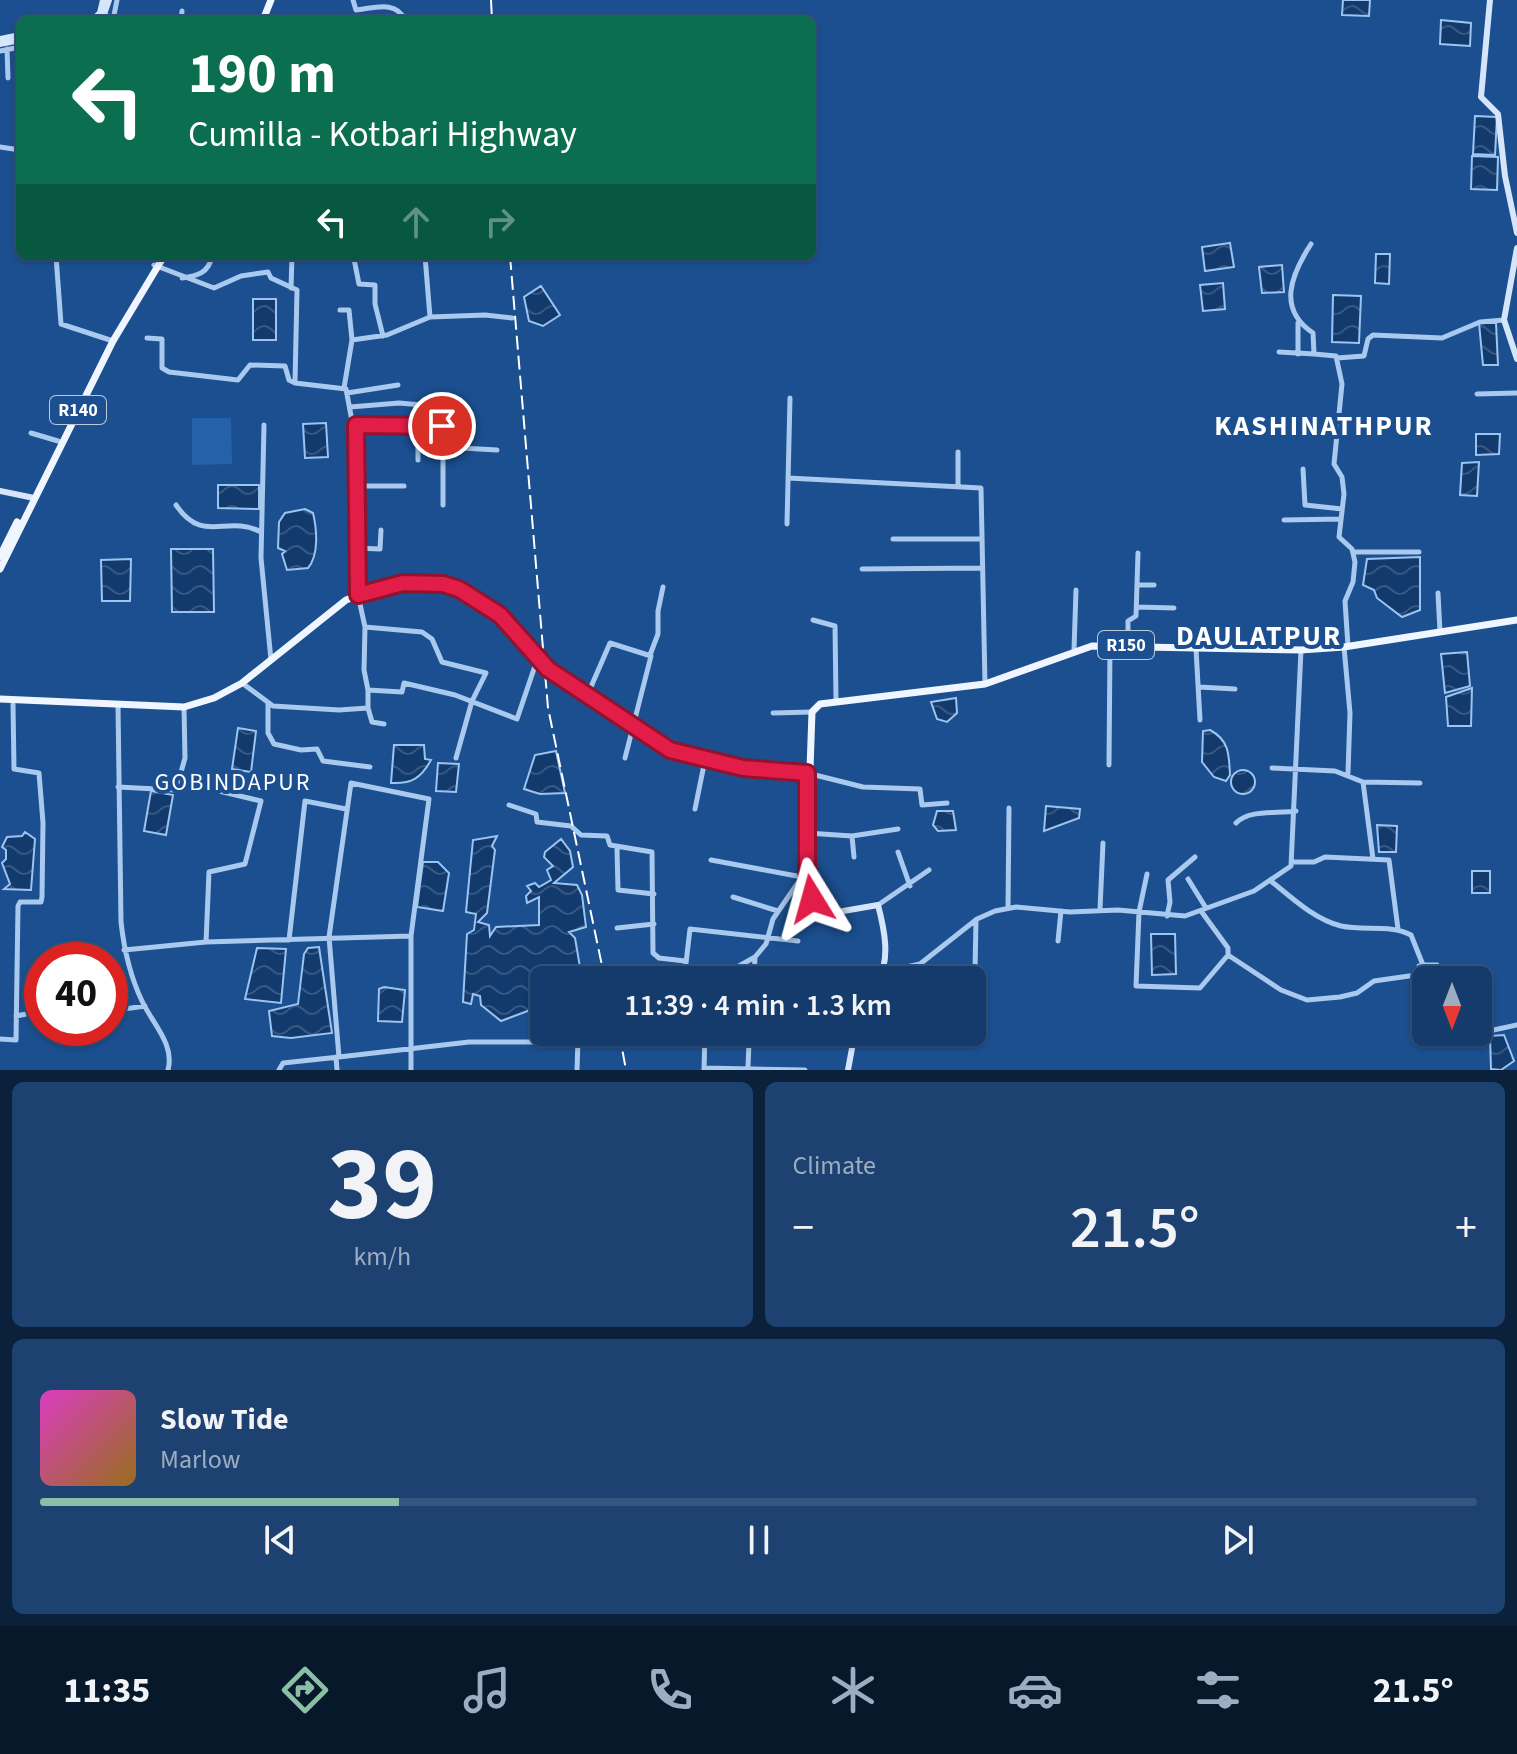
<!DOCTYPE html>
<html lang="en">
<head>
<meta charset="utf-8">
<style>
	body { margin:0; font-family:"Source Sans 3",sans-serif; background:#1d4271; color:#f1f3f6; height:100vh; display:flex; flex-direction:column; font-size:30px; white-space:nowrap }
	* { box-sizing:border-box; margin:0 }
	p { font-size:26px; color:#9dadc1 }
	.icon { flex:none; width:44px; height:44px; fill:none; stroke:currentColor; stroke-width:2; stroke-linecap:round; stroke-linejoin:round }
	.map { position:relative; height:1070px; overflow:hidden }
	.drawer { display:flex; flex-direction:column; gap:12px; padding:12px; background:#0b203b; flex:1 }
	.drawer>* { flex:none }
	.top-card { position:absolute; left:16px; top:16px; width:800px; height:244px; border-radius:12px; box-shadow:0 2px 6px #0004,0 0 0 2px #33557e; background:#0b6e4f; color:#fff; overflow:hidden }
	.needle { width:52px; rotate:180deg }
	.controls { position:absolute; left:1412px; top:966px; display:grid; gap:16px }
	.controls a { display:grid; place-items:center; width:80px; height:80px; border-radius:12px; background:#143b6b; box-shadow:0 2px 6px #0004,0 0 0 2px #33557e; font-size:40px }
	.speed { position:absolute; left:24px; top:942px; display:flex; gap:16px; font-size:40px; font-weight:700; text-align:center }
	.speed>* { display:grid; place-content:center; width:104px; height:104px; border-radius:50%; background:#143b6b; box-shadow:0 2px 6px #0004,0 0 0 2px #33557e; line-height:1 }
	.speed .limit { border:12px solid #d22; background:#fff; color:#111 }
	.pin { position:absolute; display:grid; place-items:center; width:68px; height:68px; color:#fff; margin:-34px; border:4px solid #fff; border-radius:50%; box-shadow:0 2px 8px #0007 }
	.me { position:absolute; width:88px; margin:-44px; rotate:352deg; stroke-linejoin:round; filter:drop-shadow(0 0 6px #0008) }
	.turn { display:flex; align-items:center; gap:28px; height:168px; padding:0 40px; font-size:36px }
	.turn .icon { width:104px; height:104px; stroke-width:2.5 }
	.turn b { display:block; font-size:56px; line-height:68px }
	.lanes { display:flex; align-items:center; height:76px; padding:0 40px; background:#0003; justify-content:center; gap:40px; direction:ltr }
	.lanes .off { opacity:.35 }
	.big { font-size:60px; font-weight:600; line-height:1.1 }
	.drawer .tile { flex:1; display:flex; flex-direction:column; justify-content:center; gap:12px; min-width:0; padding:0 28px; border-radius:12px; background:#1d4271 }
	.drawer .dial { align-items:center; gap:0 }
	.dial b { font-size:104px; line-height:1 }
	.song { display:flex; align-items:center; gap:24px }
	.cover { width:96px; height:96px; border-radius:12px; background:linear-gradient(135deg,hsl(310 70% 55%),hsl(40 70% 35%)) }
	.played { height:8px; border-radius:4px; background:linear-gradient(90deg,#8abfa5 25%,#33557e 25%) }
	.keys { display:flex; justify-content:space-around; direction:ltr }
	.heat { display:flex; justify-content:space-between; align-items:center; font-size:44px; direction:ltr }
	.drawer .tiles { flex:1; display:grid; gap:12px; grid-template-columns:1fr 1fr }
	.tile:last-child { grid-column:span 2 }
	.trip { position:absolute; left:530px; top:966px; width:456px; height:80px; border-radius:12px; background:#143b6b; box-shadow:0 2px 6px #0004,0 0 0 2px #33557e; font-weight:600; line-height:80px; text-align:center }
	.menu { display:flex; height:128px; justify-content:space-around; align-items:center; background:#08182b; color:#9dadc1 }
	.menu .icon { width:56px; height:56px }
	.menu .selected { color:#8abfa5 }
	.menu b { font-size:36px; color:#f1f3f6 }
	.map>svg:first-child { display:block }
</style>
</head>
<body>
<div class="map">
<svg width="1517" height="1070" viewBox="0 0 1517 1070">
	<defs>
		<pattern id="water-waves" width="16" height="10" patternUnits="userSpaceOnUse" patternTransform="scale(2)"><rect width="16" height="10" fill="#123a6d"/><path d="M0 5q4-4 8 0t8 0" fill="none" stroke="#365883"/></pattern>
	</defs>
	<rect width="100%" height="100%" fill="#1b4f8f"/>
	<!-- park -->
	<path fill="#2461a8" d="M192 418H231L232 464 192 465Z"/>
	<!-- water -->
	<path fill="url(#water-waves)" stroke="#9cc4f0" stroke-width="2" d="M1343 0H1370L1369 16 1342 15Z
		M1441 20 1471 23 1470 46 1440 44Z
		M1475 116 1497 117 1495 155 1473 154Z
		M1472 156 1498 157 1497 190 1471 189Z
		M1230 243 1234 267 1205 271 1202 247Z
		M1376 254H1390L1389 284 1375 283Z
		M1282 265 1284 292 1262 293 1259 267Z
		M1223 283 1225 309 1203 311 1200 285Z
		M541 286 560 315 543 326 529 321 524 297Z
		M1333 295 1361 296 1359 343 1332 342Z
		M253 299H276V340H253Z
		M1479 323H1496L1498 365H1483Z
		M326 423 328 457 305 458 303 424Z
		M1476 434H1500L1499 454 1476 455Z
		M1479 462 1477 496 1460 495 1462 463Z
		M218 485H259V509L218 508Z
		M305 509 313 513C317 530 319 555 308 568L287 570 282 554 285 551 278 548 279 522 285 513Z
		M171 549H213L214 612H172Z
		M1420 557V610L1402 617 1377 598 1374 590 1363 585 1367 559Z
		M131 559 130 601H102L101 560Z
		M1467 652 1470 686 1445 693 1441 654Z
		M1472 688 1471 726H1448L1446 697Z
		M956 698 957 713 947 722 937 719 931 702Z
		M238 728 256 731 251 772 232 769Z
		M1210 730C1229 740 1229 754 1230 775L1226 781 1214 777 1202 762 1203 731Z
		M394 745H424L425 759 431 760C421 778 412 784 391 783Z
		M556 751 565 793 540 794 524 789 535 755Z
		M438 763 459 764 456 792 436 791Z
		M1231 782a12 12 0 1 1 24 0a12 12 0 1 1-24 0Z
		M151 791 173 795 166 835 144 831Z
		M1046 806 1080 809 1079 818 1044 831Z
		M937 811H953L956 830 938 831 933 825Z
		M1377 825 1397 826 1396 852H1379Z
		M25 832 35 839 31 890 4 889 10 884 2 863 6 859V850L2 847 7 837 22 836Z
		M497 836 492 846 495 850 487 913 478 922 489 925 490 936 496 927 539 925V897L527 903 526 896 531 891 527 886 535 883 539 887 551 880 547 870 553 866 544 857 545 852 561 839 570 851 573 867 554 883 577 885 582 895 586 927 569 932 575 938 582 979 544 980V1021L533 1009 501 1021 481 1005 480 996 473 994 471 1004 463 1002 467 934 474 930 476 914 466 912 473 840Z
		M423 862H438L449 873 443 911 417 907Z
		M1472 871H1490V893H1472Z
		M1151 934H1175L1176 974 1152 975Z
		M319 947 332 1033 291 1038 272 1036 269 1011 298 1004 304 954 308 948Z
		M257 948 286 949 281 1003 245 999Z
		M384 987 405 990 402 1022 378 1021 379 989Z
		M1504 1035 1514 1061 1501 1070 1491 1069 1490 1036Z"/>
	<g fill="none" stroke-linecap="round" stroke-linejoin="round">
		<!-- street -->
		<path stroke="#a9c9ee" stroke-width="5" d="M353 0 356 10C375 8 396 0 405 20
			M100 13 118 20
			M113 20 117 0
			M181 20 182 11
			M7 49 8 78
			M0 51 20 47
			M0 147 20 150
			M56 256 61 324 113 341
			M425 256 430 317
			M354 259 359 284 375 285V304L383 336
			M154 265 214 288 241 276 268 272 271 278 297 290 295 383 346 389 357 448 355 548 358 595 365 627 364 670 368 690 402 692 404 683 455 695 517 719 537 660
			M182 278C197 276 209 273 212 256
			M291 288 292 256
			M340 310H349L352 340
			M1298 323V354
			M147 338 162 339V368L169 372 238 380 250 365 285 366 289 380 295 383
			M1279 352 1314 354 1313 333C1277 309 1291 275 1311 244
			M1314 354 1336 356 1342 384 1334 464 1342 477 1344 494 1339 537 1352 549 1355 562 1353 582 1345 601 1348 646
			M1337 358 1364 356 1368 339 1373 335 1442 338 1480 322 1504 320
			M344 388 352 340 387 335 430 317 485 315 512 318
			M347 393 398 385
			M1477 394 1517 393
			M350 407 399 403 444 407
			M264 425 261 558 271 660
			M356 425 443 427V505
			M31 433 58 441
			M444 447 497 450
			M418 460V426
			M1303 469 1305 505 1342 509
			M788 478 981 488 985 684
			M356 486H404
			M958 486V452
			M176 505C203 545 226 514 261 532
			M1284 520 1341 519
			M787 524 790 398
			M893 539H982
			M355 548 380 549 381 530
			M1353 552H1419
			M862 569 982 568
			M1139 585H1154
			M1438 593 1440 632
			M1138 607 1174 608
			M813 620 835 626 836 700
			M365 627 422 632 432 639 442 662 486 673 472 701 456 758
			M1128 645V621L1136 616 1138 553
			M1344 647 1350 713 1348 773
			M1196 649 1200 720
			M1074 650 1076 590
			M650 655 658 634V611L663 587
			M242 683 273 706 339 710 368 708V690
			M1199 687 1235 689
			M587 696 610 643 651 656 625 758
			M268 704V733L274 744 301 750 317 749 323 761 370 767
			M118 705 121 922C124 949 130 976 142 1001 152 1023 175 1044 168 1070
			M368 708 372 722 384 724
			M773 713 812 712
			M1109 765 1110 646
			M1272 768 1335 771 1363 782 1373 859
			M807 773 863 787 920 789 922 805 947 803
			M1363 782 1420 783
			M118 787 176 790 185 758 184 707
			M509 805 536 814 537 822 571 826 581 835 607 836 610 845 652 852 653 953 659 958 685 961
			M695 809 705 760
			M1236 823C1249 809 1278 814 1296 811
			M807 833 852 836 898 829
			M852 836 854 857
			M617 848 618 890 654 894
			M898 852 910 886
			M711 860 802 877
			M1294 862H1314L1325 857 1389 860 1398 929
			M1147 874 1139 912 1136 986 1200 988 1228 955
			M1188 879 1206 908
			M1271 881C1292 898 1314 919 1341 926 1364 931 1391 924 1411 935L1423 965H1437L1446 980
			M733 897 778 911
			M878 905 929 870
			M1008 908 1009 808
			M1100 909 1103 843
			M1201 911 1228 948V955L1281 990 1307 1000 1340 997 1357 993 1374 981 1416 975 1419 966 1423 965
			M1167 916 1170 902 1168 880 1195 857
			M617 928 654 924
			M289 940 305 801 346 809
			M1058 941 1061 911
			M206 942 209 872 245 864 261 801 219 791
			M124 950 206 942 411 936
			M883 972 920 964 977 919 995 911 1016 907 1070 912 1118 910 1185 916 1254 891 1291 866 1301 650
			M684 980 690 929 798 941
			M714 980 755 957 766 944 773 919 806 871
			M754 980 755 957
			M110 1011 145 1006
			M16 1016 42 1011
			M974 1022 976 920
			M1457 1032 1461 1037 1517 1025
			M0 1039 16 1040 18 906 20 902H41L42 897 43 823 39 773 14 769 13 704
			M705 1041 749 1043 748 1067
			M749 1043 751 1032
			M336 1057 337 1070
			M339 1057 469 1042H558L666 1032
			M704 1068 805 1070
			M279 1070 283 1063 339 1057 329 937 351 783 429 799 411 936V1070
			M577 1070 578 1040
			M704 1070 705 1032"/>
		<!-- secondary -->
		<path stroke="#d6e6fa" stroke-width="6" d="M1490 0 1481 97 1498 114 1505 176 1517 233
			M92 20 100 13 103 0
			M102 20 109 0
			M0 39 20 35
			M0 44 20 40
			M1517 248 1504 320 1517 359
			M0 491 34 498
			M807 773C814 807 791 895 826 914L878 905C884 928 891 959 878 980
			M848 1070 855 1032"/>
		<!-- primary -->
		<path stroke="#f0f6ff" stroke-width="7" d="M263 20 271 0
			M0 556 17 522
			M0 569 113 341 164 256
			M0 699 184 707 214 698 242 683 346 600 386 585 443 584 474 596 514 627 548 669 670 750 716 763 802 775 810 769 812 712 820 704 985 684 1092 646 1301 650 1344 647 1517 620"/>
		<!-- rail -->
		<path stroke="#fff" stroke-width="2" stroke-dasharray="14 6" stroke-linecap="butt" d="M491 0 492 20
			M510 256 548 708 605 980
			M619 1032 626 1070"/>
	</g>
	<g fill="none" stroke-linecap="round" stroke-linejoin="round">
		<!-- route casing -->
		<g stroke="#92132f" stroke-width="20">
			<path id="route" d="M442 426 356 425 358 595 403 583 443 584 459 589 500 615 548 669 670 750 743 768 807 773V870L812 899"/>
		</g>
		<!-- route -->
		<use href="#route" stroke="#e11d48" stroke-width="14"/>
	</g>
	<g text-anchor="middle" stroke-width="8" stroke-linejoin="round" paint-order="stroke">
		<!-- shield labels -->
		<g fill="#1b4f8f" stroke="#bbcadd" stroke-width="2">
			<rect x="50" y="396" width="56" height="28" rx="6"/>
			<rect x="1098" y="631" width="56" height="28" rx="6"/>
		</g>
		<g font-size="18" font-weight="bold" fill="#fff">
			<text x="78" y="416">R140</text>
			<text x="1126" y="651">R150</text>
		</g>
		<!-- quarter labels -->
		<g font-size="24" letter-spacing="2" fill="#fff" stroke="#1b4f8f">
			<text x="233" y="790">GOBINDAPUR</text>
		</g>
		<!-- district labels -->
		<g font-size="28" font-weight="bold" letter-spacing="2" fill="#fff" stroke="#1b4f8f">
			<text x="1324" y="435">KASHINATHPUR</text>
			<text x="1259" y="645">DAULATPUR</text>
		</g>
	</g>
</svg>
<div class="controls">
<a><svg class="needle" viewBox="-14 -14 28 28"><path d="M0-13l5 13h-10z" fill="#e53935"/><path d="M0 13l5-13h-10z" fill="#9dadc1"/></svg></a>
</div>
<div class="speed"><div class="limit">40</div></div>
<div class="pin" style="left:442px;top:426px;background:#d93025"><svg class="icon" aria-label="arrive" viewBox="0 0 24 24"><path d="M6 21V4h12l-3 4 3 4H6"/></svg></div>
<svg class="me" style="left:812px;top:899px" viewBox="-20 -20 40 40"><path d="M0-17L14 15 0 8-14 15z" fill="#e11d48" stroke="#fff" stroke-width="4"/></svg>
<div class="trip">11:39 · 4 min · 1.3 km</div>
<div class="top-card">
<div class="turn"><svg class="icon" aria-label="left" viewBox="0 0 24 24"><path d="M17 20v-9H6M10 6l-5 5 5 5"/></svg><div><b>190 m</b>Cumilla - Kotbari Highway</div></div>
<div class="lanes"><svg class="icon" aria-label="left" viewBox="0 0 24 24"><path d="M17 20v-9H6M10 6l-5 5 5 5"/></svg><svg class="icon off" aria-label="ahead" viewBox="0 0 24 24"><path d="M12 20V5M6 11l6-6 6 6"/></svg><svg class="icon off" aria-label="right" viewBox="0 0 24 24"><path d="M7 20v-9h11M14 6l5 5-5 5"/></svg></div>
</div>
</div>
<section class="drawer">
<div class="tiles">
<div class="tile dial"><b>39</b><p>km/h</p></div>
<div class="tile"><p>Climate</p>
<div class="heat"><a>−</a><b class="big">21.5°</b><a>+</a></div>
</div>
<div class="tile">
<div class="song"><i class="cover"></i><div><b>Slow Tide</b><p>Marlow</p></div></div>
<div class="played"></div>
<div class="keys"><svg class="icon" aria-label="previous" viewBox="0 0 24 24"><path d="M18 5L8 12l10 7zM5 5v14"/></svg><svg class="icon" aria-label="pause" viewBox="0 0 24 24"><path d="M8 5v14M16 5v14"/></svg><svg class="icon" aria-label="next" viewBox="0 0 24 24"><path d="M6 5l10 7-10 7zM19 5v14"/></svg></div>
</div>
</div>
</section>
<nav class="menu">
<b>11:35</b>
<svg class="icon selected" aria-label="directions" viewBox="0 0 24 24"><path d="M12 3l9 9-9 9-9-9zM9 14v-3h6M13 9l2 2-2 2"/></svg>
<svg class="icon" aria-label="music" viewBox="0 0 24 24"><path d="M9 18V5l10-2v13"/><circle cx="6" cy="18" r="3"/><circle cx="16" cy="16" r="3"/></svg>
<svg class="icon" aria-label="phone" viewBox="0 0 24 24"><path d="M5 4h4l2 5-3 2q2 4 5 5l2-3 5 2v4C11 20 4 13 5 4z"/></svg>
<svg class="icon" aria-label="climate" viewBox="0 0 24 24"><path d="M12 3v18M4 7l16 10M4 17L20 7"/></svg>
<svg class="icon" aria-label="car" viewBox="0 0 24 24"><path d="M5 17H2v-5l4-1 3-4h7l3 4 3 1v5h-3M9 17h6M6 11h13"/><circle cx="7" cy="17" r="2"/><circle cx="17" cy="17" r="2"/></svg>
<svg class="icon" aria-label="filters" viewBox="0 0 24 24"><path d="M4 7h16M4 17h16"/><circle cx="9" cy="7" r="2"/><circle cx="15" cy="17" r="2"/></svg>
<b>21.5°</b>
</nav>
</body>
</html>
